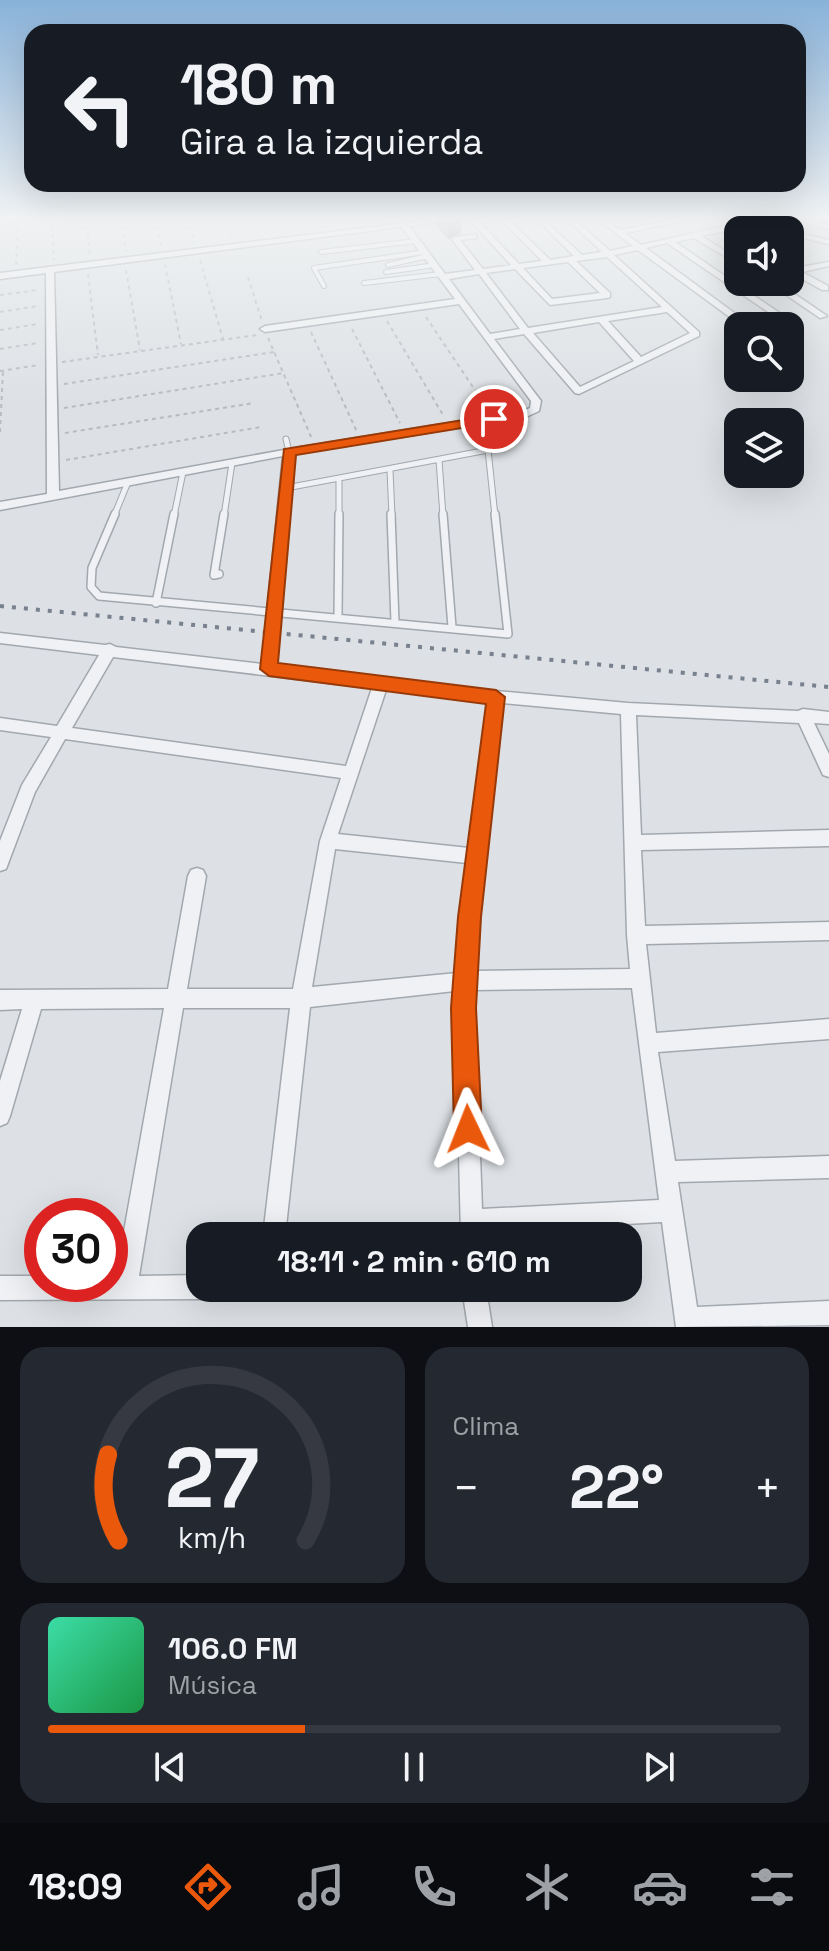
<!DOCTYPE html>
<html lang="es">
<head>
<meta charset="utf-8">
<style>
	body { margin:0; font-family:"Space Grotesk",sans-serif; background:#242831; color:#f1f3f6; height:100vh; display:flex; flex-direction:column; font-size:30px; white-space:nowrap }
	* { box-sizing:border-box; margin:0 }
	p { font-size:26px; color:#9ea1a6 }
	.icon { flex:none; width:44px; height:44px; fill:none; stroke:currentColor; stroke-width:2; stroke-linecap:round; stroke-linejoin:round }
	.map { position:relative; height:1327px; overflow:hidden }
	.side { display:flex; flex-direction:column; gap:20px; padding:20px; background:#0d0f14; flex:1 }
	.side>* { flex:none }
	.guide { position:absolute; left:24px; top:24px; width:782px; height:168px; border-radius:24px; box-shadow:0 8px 32px #0002; background:#171b24; color:#f1f3f6; overflow:hidden }
	.tools { position:absolute; left:724px; top:216px; display:grid; gap:16px }
	.tools a { display:grid; place-items:center; width:80px; height:80px; border-radius:16px; background:#171b24; box-shadow:0 8px 32px #0002; font-size:40px }
	.speed { position:absolute; left:24px; top:1198px; display:flex; gap:16px; font-size:40px; font-weight:700; text-align:center }
	.speed>* { display:grid; place-content:center; width:104px; height:104px; border-radius:50%; background:#171b24; box-shadow:0 8px 32px #0002; line-height:1 }
	.speed .limit { border:12px solid #d22; background:#fff; color:#111 }
	.pin { position:absolute; display:grid; place-items:center; width:68px; height:68px; color:#fff; margin:-34px; border:4px solid #fff; border-radius:50%; box-shadow:0 2px 8px #0007 }
	.me { position:absolute; width:88px; margin:-44px; rotate:358deg; stroke-linejoin:round; filter:drop-shadow(0 0 6px #0008) }
	.turn { display:flex; align-items:center; gap:28px; height:168px; padding:0 24px; font-size:36px }
	.turn .icon { width:104px; height:104px; stroke-width:2.5 }
	.turn b { display:block; font-size:56px; line-height:68px }
	.big { font-size:60px; font-weight:800; line-height:1.1 }
	.side .card { flex:1; display:flex; flex-direction:column; justify-content:center; gap:12px; min-width:0; padding:0 28px; border-radius:24px; background:#242831 }
	.side .dial { align-items:center; gap:0 }
	.dial svg { height:208px; overflow:visible; fill:none; stroke:#363941; stroke-width:7; stroke-linecap:round; text-anchor:middle }
	.dial text { fill:#f1f3f6; stroke:none }
	.song { display:flex; align-items:center; gap:24px }
	.cover { width:96px; height:96px; border-radius:12px; background:linear-gradient(135deg,hsl(160 70% 55%),hsl(140 70% 35%)) }
	.played { height:8px; border-radius:4px; background:linear-gradient(90deg,#ea580c 35%,#363941 35%) }
	.keys { display:flex; justify-content:space-around; direction:ltr }
	.heat { display:flex; justify-content:space-between; align-items:center; font-size:44px; direction:ltr }
	.side .tiles { flex:1; display:grid; gap:20px; grid-template-columns:1fr 1fr }
	.card:last-child { grid-column:span 2 }
	.trip { position:absolute; left:186px; top:1222px; width:456px; height:80px; border-radius:24px; background:#171b24; box-shadow:0 8px 32px #0002; font-weight:800; line-height:80px; text-align:center }
	.tabs { display:flex; height:128px; justify-content:space-around; align-items:center; background:#090b0e; color:#9ea1a6 }
	.tabs .icon { width:56px; height:56px }
	.tabs .current { color:#ea580c }
	.tabs b { font-size:36px; color:#f1f3f6 }
	.map>svg:first-child { display:block }
</style>
</head>
<body>
<div class="map">
<svg width="829" height="1327" viewBox="0 0 829 1327">
	<rect width="100%" height="100%" fill="#dde1e5"/>
	<g fill="none" stroke-linecap="round" stroke-linejoin="round">
		<!-- service-far2 casing -->
		<g stroke="#a3a8ae" stroke-width="6">
			<path id="service-far2" d="M321 252 416 241
				M388 265 428 256
				M386 272 435 265
				M364 283 441 274
				M324 286 314 268 425 252"/>
		</g>
		<!-- service-far1 casing -->
		<g stroke="#a3a8ae" stroke-width="7">
			<path id="service-far1" d="M286 439 289 452
				M439 460 443 516
				M390 470 392 516
				M286 488 488 450 495 516
				M114 516 128 482
				M174 516 183 472
				M224 516 232 463
				M339 516V479"/>
		</g>
		<!-- service casing -->
		<g stroke="#a3a8ae" stroke-width="10">
			<path id="service" d="M115 514 92 568 91 587 99 596 508 634 495 514
				M391 514 395 622
				M443 514 452 627
				M219 574 214 575 224 514
				M156 603 174 514
				M338 616 339 514"/>
		</g>
		<!-- minor casing -->
		<g stroke="#a3a8ae" stroke-width="3">
			<path id="minor" d="M468 218H475L519 264 542 261 500 218H507L550 260 574 256 535 218H542L582 255 602 252 566 218H573L610 251 633 246 596 218H603L620 230 684 218H698L625 233 641 245 739 223 723 218H734L782 228 783 230H769L750 226 701 236 738 259V264L694 238 675 242 781 314 774 316 667 243 646 248 752 326H742L638 250 614 255 699 332V336L579 394 575 393 524 334 494 339 541 401 539 411 526 417 294 454 276 665 496 691 628 703 798 711 803 709 829 712V724L814 723 829 754V777L823 775 799 723 636 715 641 835 829 830V846L641 850 645 926 829 922V940L646 944 656 1033 829 1019V1039L658 1052 675 1161 829 1156V1178L678 1182 697 1307 829 1301V1325L676 1327 662 1222 483 1232V1236H461L455 991 310 1007 285 1236H263L290 1008H183L139 1276 200 1275V1288H211L208 1295 200 1299 0 1300V1276H42V1284H110V1276H116L164 1008 41 1009 10 1116 7 1123 0 1126V1081L22 1009 0 1010V990L168 989 188 876 191 870 197 868 203 870 206 876 187 989H293L320 841 341 778 65 739 35 792 6 869 0 871V841L22 785 51 737 0 730V718L57 726 99 655 0 643V633L105 645 110 644 116 647 262 664 283 456 0 510V502L47 494 46 270 50 268 54 270 59 491 289 449 523 411 530 408 531 401 459 304 265 332 260 329 265 326 455 299 400 225 407 223 445 274 475 270 451 238 476 234V238L460 240 483 269 511 265ZM607 257 662 307 528 328 486 273 515 269 550 305 607 298 610 297V293L576 261ZM568 262 600 293 552 299 523 268ZM479 274 520 329 490 334 449 279ZM667 312 690 333 641 357 608 321ZM599 322 634 361 580 387 533 333ZM113 657 372 688 346 766 72 728ZM386 690 488 702 469 848 338 834ZM503 703 621 714 627 935 630 969 475 971 478 917ZM335 849 467 863 460 917 457 973 312 987ZM632 988 659 1200 482 1209 474 990Z
				M785 218H797L829 225V229Z
				M790 231 829 240V244L790 235Z
				M829 262V266L802 272 828 286V290H822L790 272V267L795 268Z
				M767 282H777L827 316 820 318Z
				M462 1288H486L492 1327H468Z"/>
		</g>
		<!-- tertiary casing -->
		<g stroke="#a3a8ae" stroke-width="3">
			<path id="tertiary" d="M444 218H469L0 279V273Z"/>
		</g>
		<!-- path -->
		<path stroke="#b7bbc0" stroke-width="2" stroke-dasharray="4 4" stroke-linecap="butt" d="M52 218 54 260
			M86 218 90 255
			M121 218 126 251
			M155 218 161 246
			M188 218 195 243
			M223 218 232 238
			M258 218 266 234
			M291 218 298 230
			M0 224 57 218
			M200 260 223 339
			M165 264 181 344
			M16 265 18 223
			M126 270 140 350
			M88 274 98 355
			M248 277 262 321
			M0 295 38 290
			M0 312 38 306
			M426 317 487 408
			M387 321 443 415
			M352 329 400 423
			M0 330 38 324
			M311 332 357 432
			M268 338 312 439
			M0 349 38 343
			M62 362 257 335
			M0 371 39 365
			M64 384 274 352
			M64 408 284 373
			M0 432 3 371
			M65 433 254 403
			M66 460 261 427"/>
		<!-- service-far2 -->
		<use href="#service-far2" stroke="#eff1f4" stroke-width="4"/>
		<!-- service-far1 -->
		<use href="#service-far1" stroke="#eff1f4" stroke-width="5"/>
		<!-- service -->
		<use href="#service" stroke="#eff1f4" stroke-width="7"/>
		<!-- minor -->
		<use href="#minor" fill="#eff1f4" fill-rule="evenodd"/>
		<!-- tertiary -->
		<use href="#tertiary" fill="#eff1f4" fill-rule="evenodd"/>
		<!-- rail -->
		<path stroke="#78818d" stroke-width="4" stroke-dasharray="4 8" stroke-linecap="butt" d="M0 606 829 687"/>
	</g>
	<!-- wall -->
	<path fill="#9ca0a6" d="M435 218H460L461 233 448 239 435 225Z"/>
	<!-- shaded-wall -->
	<path fill="#7f8287" d="M461 219V233L448 239 449 224Z"/>
	<!-- building -->
	<path fill="#b5bac1" stroke="#7f8287" stroke-width="2" d="M442 218H460L461 219 449 224Z"/>
	<!-- sky -->
	<linearGradient id="sky" x2="0" y2="1"><stop stop-color="#89b2d9"/><stop offset="0.54" stop-color="#f0f2f3"/><stop offset="1" stop-color="#f0f2f3" stop-opacity="0"/></linearGradient>
	<rect width="829" height="403" fill="url(#sky)"/>
	<!-- route -->
	<path fill="#ea580c" stroke="#983908" stroke-width="2" d="M494 415 499 417V422L296 455 278 663 496 690 505 697 481 917 476 1008 482 1129 478 1139 468 1143 458 1139 454 1129 451 1008 458 917 486 704 269 676 260 669 284 449Z"/>
</svg>
<div class="tools">
<a><svg class="icon" aria-label="sound" viewBox="0 0 24 24"><path d="M4 9h4l5-4v14l-5-4H4zM17 9q2 3 0 6"/></svg></a>
<a><svg class="icon" aria-label="search" viewBox="0 0 24 24"><circle cx="10" cy="10" r="6"/><path d="M15 15l6 6"/></svg></a>
<a><svg class="icon" aria-label="layers" viewBox="0 0 24 24"><path d="M12 4l9 5-9 5-9-5zM3 14l9 5 9-5"/></svg></a>
</div>
<div class="speed"><div class="limit">30</div></div>
<div class="pin" style="left:494px;top:419px;background:#d93025"><svg class="icon" aria-label="arrive" viewBox="0 0 24 24"><path d="M6 21V4h12l-3 4 3 4H6"/></svg></div>
<svg class="me" style="left:468px;top:1129px" viewBox="-20 -20 40 40"><path d="M0-17L14 15 0 8-14 15z" fill="#ea580c" stroke="#fff" stroke-width="4"/></svg>
<div class="trip">18:11 · 2 min · 610 m</div>
<div class="guide">
<div class="turn"><svg class="icon" aria-label="left" viewBox="0 0 24 24"><path d="M17 20v-9H6M10 6l-5 5 5 5"/></svg><div><b>180 m</b>Gira a la izquierda</div></div>
</div>
</div>
<section class="side">
<div class="tiles">
<div class="card dial"><svg viewBox="0 0 100 80">
<path d="M14 69A42 42 0 1 1 86 69"/>
<path d="M14 69A42 42 0 0 1 10 36" stroke="#ea580c"/>
<text x="50" y="56" font-size="32" font-weight="700">27</text>
<text x="50" y="72" font-size="11">km/h</text>
</svg></div>
<div class="card"><p>Clima</p>
<div class="heat"><a>−</a><b class="big">22°</b><a>+</a></div>
</div>
<div class="card">
<div class="song"><i class="cover"></i><div><b>106.0 FM</b><p>Música</p></div></div>
<div class="played"></div>
<div class="keys"><svg class="icon" aria-label="previous" viewBox="0 0 24 24"><path d="M18 5L8 12l10 7zM5 5v14"/></svg><svg class="icon" aria-label="pause" viewBox="0 0 24 24"><path d="M8 5v14M16 5v14"/></svg><svg class="icon" aria-label="next" viewBox="0 0 24 24"><path d="M6 5l10 7-10 7zM19 5v14"/></svg></div>
</div>
</div>
</section>
<nav class="tabs">
<b>18:09</b>
<svg class="icon current" aria-label="directions" viewBox="0 0 24 24"><path d="M12 3l9 9-9 9-9-9zM9 14v-3h6M13 9l2 2-2 2"/></svg>
<svg class="icon" aria-label="music" viewBox="0 0 24 24"><path d="M9 18V5l10-2v13"/><circle cx="6" cy="18" r="3"/><circle cx="16" cy="16" r="3"/></svg>
<svg class="icon" aria-label="phone" viewBox="0 0 24 24"><path d="M5 4h4l2 5-3 2q2 4 5 5l2-3 5 2v4C11 20 4 13 5 4z"/></svg>
<svg class="icon" aria-label="climate" viewBox="0 0 24 24"><path d="M12 3v18M4 7l16 10M4 17L20 7"/></svg>
<svg class="icon" aria-label="car" viewBox="0 0 24 24"><path d="M5 17H2v-5l4-1 3-4h7l3 4 3 1v5h-3M9 17h6M6 11h13"/><circle cx="7" cy="17" r="2"/><circle cx="17" cy="17" r="2"/></svg>
<svg class="icon" aria-label="filters" viewBox="0 0 24 24"><path d="M4 7h16M4 17h16"/><circle cx="9" cy="7" r="2"/><circle cx="15" cy="17" r="2"/></svg>
</nav>
</body>
</html>
